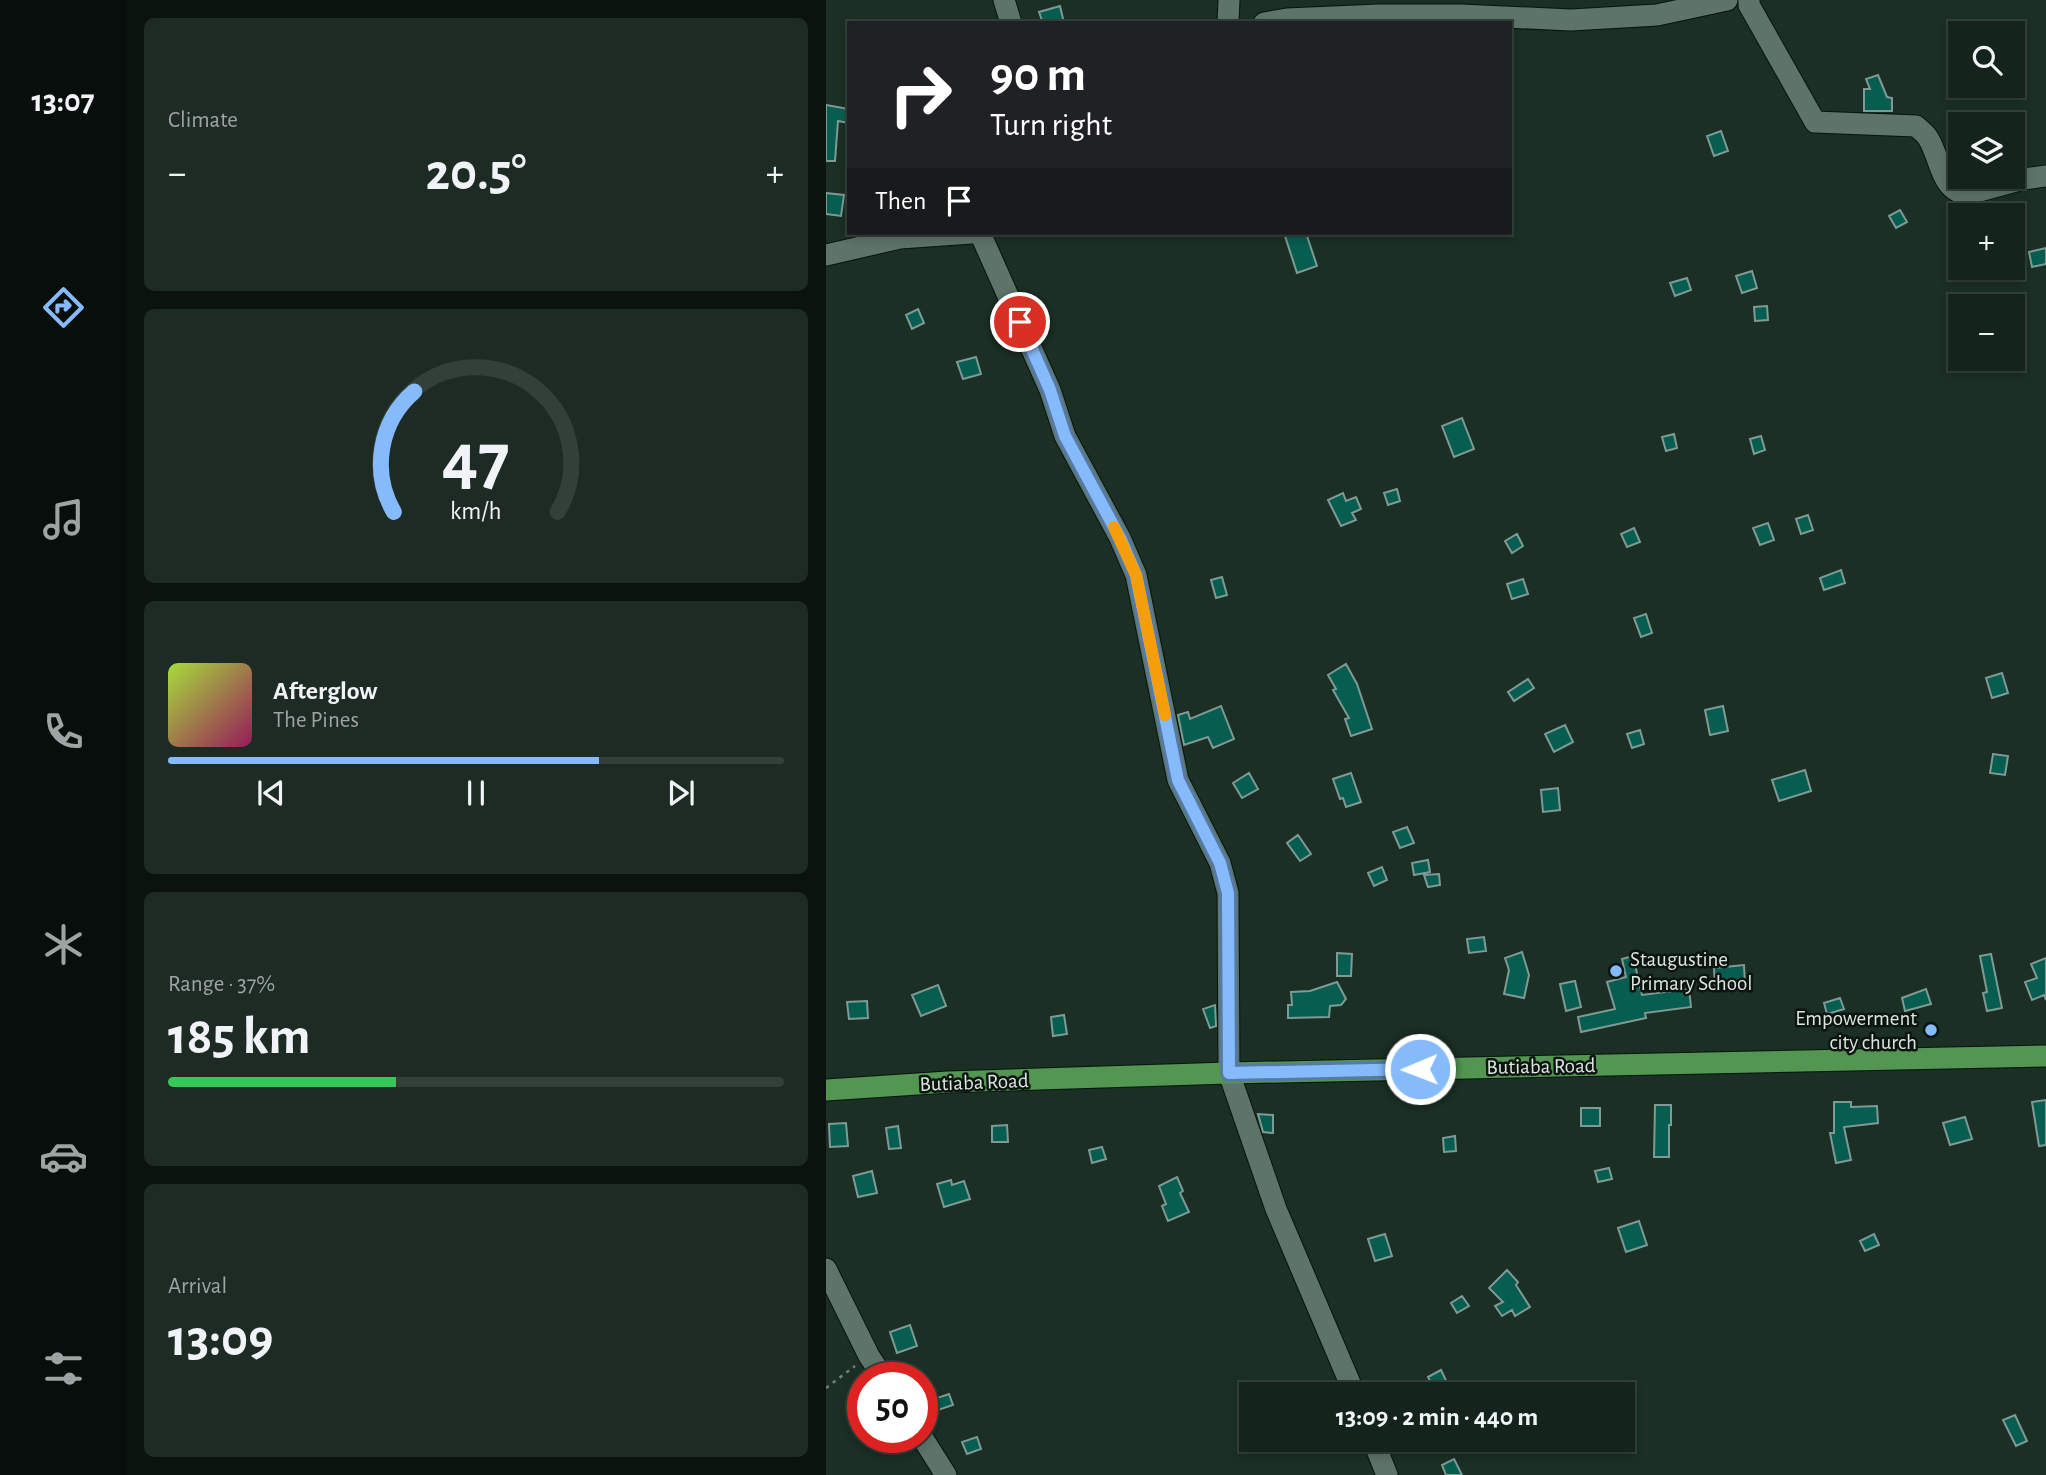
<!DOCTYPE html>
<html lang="en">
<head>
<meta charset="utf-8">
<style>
	body { margin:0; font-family:"Alegreya Sans",sans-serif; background:#1d2b24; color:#f1f3f6; height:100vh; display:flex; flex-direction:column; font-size:26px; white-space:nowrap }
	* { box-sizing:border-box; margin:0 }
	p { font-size:23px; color:#9da4a3 }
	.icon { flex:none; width:38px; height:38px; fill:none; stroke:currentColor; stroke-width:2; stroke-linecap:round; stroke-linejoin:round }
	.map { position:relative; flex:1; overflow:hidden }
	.side { display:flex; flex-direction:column; gap:18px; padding:18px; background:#0b130f; width:700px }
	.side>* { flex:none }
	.top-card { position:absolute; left:21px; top:21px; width:665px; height:214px; border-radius:0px; box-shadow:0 4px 10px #0003,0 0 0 2px #33403a; background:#202124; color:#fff; overflow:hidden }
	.tools { position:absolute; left:1122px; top:21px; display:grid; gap:14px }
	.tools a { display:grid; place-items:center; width:77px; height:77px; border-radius:0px; background:#14231b; box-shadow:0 4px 10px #0003,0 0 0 2px #33403a; font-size:35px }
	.speed { position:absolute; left:21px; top:1362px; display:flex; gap:14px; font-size:35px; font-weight:700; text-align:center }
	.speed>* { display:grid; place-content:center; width:91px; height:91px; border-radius:50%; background:#14231b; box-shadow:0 4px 10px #0003,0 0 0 2px #33403a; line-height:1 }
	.speed .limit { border:10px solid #d22; background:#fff; color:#111 }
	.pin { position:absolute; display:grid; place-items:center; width:60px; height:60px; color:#fff; margin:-30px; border:4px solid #fff; border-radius:50%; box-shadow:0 2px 7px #0007 }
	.me { position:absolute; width:77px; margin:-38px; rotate:269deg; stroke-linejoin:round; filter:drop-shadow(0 0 5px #0008) }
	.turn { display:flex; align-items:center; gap:24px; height:147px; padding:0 28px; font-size:32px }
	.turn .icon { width:91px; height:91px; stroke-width:2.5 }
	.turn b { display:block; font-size:49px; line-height:60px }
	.then { display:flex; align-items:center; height:66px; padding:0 28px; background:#0003; gap:14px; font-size:26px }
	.big { font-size:52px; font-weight:700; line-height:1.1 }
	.side .tile { flex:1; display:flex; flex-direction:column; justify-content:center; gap:10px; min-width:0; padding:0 24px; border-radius:10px; background:#1d2b24 }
	.side .dial { align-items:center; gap:0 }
	.dial svg { height:182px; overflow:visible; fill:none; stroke:#33403a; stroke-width:7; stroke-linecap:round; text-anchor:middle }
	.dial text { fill:#f1f3f6; stroke:none }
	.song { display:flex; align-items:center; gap:21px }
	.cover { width:84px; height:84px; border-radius:10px; background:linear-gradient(135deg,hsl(80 70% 55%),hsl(330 70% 35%)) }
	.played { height:7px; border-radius:4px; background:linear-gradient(90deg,#86bbfb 70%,#33403a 70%) }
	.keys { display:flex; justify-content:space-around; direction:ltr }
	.heat { display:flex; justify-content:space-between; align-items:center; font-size:38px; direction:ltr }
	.charge { height:10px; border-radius:5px; background:linear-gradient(90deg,#34c759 37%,#33403a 0) }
	.trip { position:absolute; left:413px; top:1382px; width:396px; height:70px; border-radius:0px; background:#14231b; box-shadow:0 4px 10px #0003,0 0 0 2px #33403a; font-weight:700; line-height:70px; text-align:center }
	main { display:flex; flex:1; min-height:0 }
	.tabs { display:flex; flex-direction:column; width:126px; justify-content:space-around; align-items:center; background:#080e0b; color:#9da4a3 }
	.tabs .icon { width:49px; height:49px }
	.tabs .active { color:#86bbfb }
	.tabs b { font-size:32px; color:#f1f3f6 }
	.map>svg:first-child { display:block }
</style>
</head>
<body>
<main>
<nav class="tabs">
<b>13:07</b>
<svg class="icon active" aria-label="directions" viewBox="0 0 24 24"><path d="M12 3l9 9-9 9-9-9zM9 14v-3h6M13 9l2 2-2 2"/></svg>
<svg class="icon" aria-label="music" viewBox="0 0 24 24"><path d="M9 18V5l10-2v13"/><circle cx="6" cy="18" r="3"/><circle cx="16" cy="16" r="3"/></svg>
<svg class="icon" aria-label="phone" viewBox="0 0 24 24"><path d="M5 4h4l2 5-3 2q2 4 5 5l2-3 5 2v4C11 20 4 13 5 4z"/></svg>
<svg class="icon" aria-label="climate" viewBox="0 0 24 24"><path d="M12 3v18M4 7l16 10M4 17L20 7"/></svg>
<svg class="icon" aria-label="car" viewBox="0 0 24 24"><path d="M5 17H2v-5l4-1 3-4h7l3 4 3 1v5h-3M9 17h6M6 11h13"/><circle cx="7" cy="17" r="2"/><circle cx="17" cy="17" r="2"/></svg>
<svg class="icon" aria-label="filters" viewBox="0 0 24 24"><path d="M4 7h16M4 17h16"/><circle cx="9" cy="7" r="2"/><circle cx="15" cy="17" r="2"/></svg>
</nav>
<section class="side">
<div class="tile"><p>Climate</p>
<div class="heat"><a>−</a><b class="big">20.5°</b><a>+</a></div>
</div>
<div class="tile dial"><svg viewBox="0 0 100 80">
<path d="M14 69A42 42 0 1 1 86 69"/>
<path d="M14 69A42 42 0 0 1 23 16" stroke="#86bbfb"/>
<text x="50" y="56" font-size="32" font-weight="700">47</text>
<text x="50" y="72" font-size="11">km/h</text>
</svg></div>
<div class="tile">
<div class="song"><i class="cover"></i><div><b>Afterglow</b><p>The Pines</p></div></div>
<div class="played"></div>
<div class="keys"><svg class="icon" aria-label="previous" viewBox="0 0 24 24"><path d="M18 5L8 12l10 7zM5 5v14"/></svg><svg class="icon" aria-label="pause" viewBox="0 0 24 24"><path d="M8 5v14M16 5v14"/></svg><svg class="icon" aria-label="next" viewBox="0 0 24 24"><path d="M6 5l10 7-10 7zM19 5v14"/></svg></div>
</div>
<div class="tile"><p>Range · 37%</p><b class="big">185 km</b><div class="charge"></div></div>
<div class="tile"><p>Arrival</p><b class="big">13:09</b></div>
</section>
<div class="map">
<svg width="1220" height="1475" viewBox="0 0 1220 1475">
	<rect width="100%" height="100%" fill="#1b2f24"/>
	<!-- building -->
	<path fill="#085d51" stroke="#7f9a94" stroke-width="2" d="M234 6 238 23H217L213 12Z
		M1052 75 1061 97 1066 98V111H1038V89H1044L1040 79Z
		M0 105 23 109V123L12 121 9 161H0Z
		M895 131 902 151 888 156 881 136Z
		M0 193 18 195 15 216 0 214Z
		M1074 210 1081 222 1070 228 1063 216Z
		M458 233H480L491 266 471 273Z
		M1220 248V264L1206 267 1203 252Z
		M926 271 931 288 916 293 910 276Z
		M861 278 865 290 849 296 844 283Z
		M941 306 942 320 929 321 928 307Z
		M92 309 98 323 86 329 80 315Z
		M150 357 155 374 137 379 131 362Z
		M636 418 648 449 628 457 616 426Z
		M848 434 851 448 840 451 836 437Z
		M935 436 939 450 928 454 924 439Z
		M571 489 574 501 562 505 558 493Z
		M517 493 520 501 530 497 535 509 526 513 530 520 515 526 502 500Z
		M982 515 987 530 975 534 970 519Z
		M942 523 948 540 934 545 927 528Z
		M808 528 814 542 801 547 795 534Z
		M691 534 697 546 686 553 679 541Z
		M1015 570 1019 583 998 590 994 578Z
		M396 577 401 595 390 598 385 580Z
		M697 579 702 594 686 599 681 584Z
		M820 614 826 633 815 637 808 618Z
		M520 664 531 684 546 729 525 736 519 719 523 718 507 690 510 689 502 675Z
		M1176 673 1182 693 1166 698 1160 678Z
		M702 679 708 688 688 701 682 692Z
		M395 706 408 739 387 748 382 737 358 745 352 715 362 712 364 719Z
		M897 706 902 731 884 735 879 710Z
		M739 725 747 742 728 752 719 734Z
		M814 730 818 744 806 748 801 734Z
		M1167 754 1182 756 1179 775 1164 773Z
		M979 770 985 791 953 801 946 780Z
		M423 773 432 789 416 798 407 783Z
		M525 773 535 802 520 807 517 798 514 799 507 779Z
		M732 788 734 810 717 812 715 790Z
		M581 827 588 843 574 848 567 832Z
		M472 835 485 854 474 861 461 843Z
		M602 860 604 872 588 875 586 863Z
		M556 867 561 880 548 886 542 873Z
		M613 874 614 885 602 887 598 875Z
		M658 937 660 951 643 953 641 939Z
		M696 952 703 975 698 998 678 994 683 970 679 958Z
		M511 953 526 954 525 976H511Z
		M1165 954 1176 1008 1161 1011 1157 993 1161 992 1154 956Z
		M807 956 816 995 863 989 865 1007 819 1013 820 1018 755 1032 752 1017 789 1009 781 982 800 977 796 959Z
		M1220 958V1000L1218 995 1206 1000 1199 982 1211 978 1205 964Z
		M918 965 919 984 889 986 888 968Z
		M749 981 755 1007 740 1011 734 984Z
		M511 982 520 999 515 1005 504 1006 503 1017 462 1018V1005H466L465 992 484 991Z
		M112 985 120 1006 95 1016 86 995Z
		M1100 989 1105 1004 1079 1011 1076 998Z
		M1014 998 1018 1009 1001 1014 998 1003Z
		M41 1001 42 1018 23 1019 21 1002Z
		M389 1005 390 1026 384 1028 377 1009Z
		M238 1015 241 1034 227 1036 225 1017Z
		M1220 1100V1145L1213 1146 1206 1102Z
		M1008 1102H1025V1107L1051 1106 1052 1123 1018 1127 1025 1160 1010 1163 1004 1133H1008Z
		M829 1105H845V1125H843V1157H828Z
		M755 1108H774V1126H755Z
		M432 1114 447 1115V1133L437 1132Z
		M1139 1117 1146 1139 1124 1145 1117 1123Z
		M20 1123 22 1146 4 1147 3 1124Z
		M181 1125 182 1142H166V1126Z
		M72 1126 75 1148 63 1149 60 1128Z
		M629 1136 630 1151 618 1152 617 1138Z
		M276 1147 280 1159 266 1163 263 1150Z
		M783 1168 786 1179 772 1182 769 1171Z
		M46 1171 51 1193 32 1197 27 1176Z
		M351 1177 357 1191 354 1193 363 1212 342 1221 336 1206 340 1204 333 1186Z
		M125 1180 126 1185 138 1181 144 1199 118 1207 111 1184Z
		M813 1221 821 1245 800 1252 792 1228Z
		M559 1234 566 1256 549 1261 542 1239Z
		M1048 1234 1053 1245 1039 1251 1034 1241Z
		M681 1270 692 1282 690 1285 704 1307 689 1316 686 1310 676 1316 669 1306 677 1302 663 1288Z
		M636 1296 643 1306 631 1313 625 1303Z
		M84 1325 91 1346 71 1353 64 1332Z
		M615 1370 624 1389 611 1395 602 1377Z
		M123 1394 127 1405 112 1410 108 1399Z
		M1189 1415 1201 1441 1190 1446 1177 1420Z
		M151 1437 155 1449 141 1454 136 1442Z
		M628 1459 636 1475H620L616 1465Z"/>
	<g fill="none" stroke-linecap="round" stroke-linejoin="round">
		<!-- minor casing -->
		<g stroke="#04160d" stroke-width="23">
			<path id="minor" d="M178 0 185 23
				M923 0V5L989 122 1090 126C1094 130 1099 133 1102 138 1115 158 1114 192 1142 194L1197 179 1220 176
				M402 23 403 0
				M438 23 461 19 553 15H635L745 20 831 15 901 0
				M154 233 224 390 239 436 294 538 310 575 352 780 394 863 402 893 403 1073 450 1209 529 1395
				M0 255 74 238 145 233
				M0 1269 43 1356 57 1377
				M96 1437 120 1475
				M547 1440 561 1475"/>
		</g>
		<!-- major casing -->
		<g stroke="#04160d" stroke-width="23">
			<path id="major" d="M0 1090 122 1082 403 1073 1220 1056"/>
		</g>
		<!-- path -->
		<path stroke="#728279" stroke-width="2.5" stroke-dasharray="3.5 5" stroke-linecap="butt" d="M0 1388 29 1366"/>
		<!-- minor -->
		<use href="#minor" stroke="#5e7468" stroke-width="21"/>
		<!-- major -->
		<use href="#major" stroke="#539651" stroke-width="21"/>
	</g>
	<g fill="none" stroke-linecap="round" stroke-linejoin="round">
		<!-- route casing -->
		<g stroke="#577aa3" stroke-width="18">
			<path id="route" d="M194 322 224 390 239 436 294 538 310 575 352 780 394 863 402 893 403 1073 594 1069"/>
		</g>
		<!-- route -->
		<use href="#route" stroke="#86bbfb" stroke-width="12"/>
		<!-- slow -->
		<path stroke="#f59e0b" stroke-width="12" d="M288 527 310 575 339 715"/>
	</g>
	<!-- markers -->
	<g fill="#86bbfb" stroke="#0c1410" stroke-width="2.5">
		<circle cx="790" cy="971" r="7"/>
		<circle cx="1105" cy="1030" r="7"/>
	</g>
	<g text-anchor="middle" stroke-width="5" stroke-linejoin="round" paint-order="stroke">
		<!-- poi labels -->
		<g font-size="21" fill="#dae6df" stroke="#0c1410" text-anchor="start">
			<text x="804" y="966">Staugustine<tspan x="804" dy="24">Primary School</tspan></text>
			<text x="1091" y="1025" text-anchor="end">Empowerment<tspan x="1091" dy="24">city church</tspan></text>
		</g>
		<!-- street labels -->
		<g font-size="21" fill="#dae6df" stroke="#0c1410">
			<text transform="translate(715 1066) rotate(-1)" y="7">Butiaba Road</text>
			<text transform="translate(148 1082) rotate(-2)" y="7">Butiaba Road</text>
		</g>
	</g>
</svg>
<div class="tools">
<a><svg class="icon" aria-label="search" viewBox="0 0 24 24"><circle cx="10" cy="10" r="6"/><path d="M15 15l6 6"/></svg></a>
<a><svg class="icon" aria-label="layers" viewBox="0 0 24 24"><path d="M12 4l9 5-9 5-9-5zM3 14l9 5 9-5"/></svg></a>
<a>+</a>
<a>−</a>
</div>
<div class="speed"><div class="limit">50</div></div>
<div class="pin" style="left:194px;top:322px;background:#d93025"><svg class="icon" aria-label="arrive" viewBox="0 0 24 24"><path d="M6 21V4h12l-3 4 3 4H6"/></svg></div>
<svg class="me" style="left:594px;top:1069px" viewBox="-20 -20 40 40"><circle r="17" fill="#86bbfb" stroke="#fff" stroke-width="3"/><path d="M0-11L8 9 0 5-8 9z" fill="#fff"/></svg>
<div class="trip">13:09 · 2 min · 440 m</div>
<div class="top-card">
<div class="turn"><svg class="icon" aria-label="right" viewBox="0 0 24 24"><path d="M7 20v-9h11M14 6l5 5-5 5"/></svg><div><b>90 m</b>Turn right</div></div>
<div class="then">Then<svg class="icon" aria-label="arrive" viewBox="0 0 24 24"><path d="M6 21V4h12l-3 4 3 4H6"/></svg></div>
</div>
</div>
</main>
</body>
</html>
